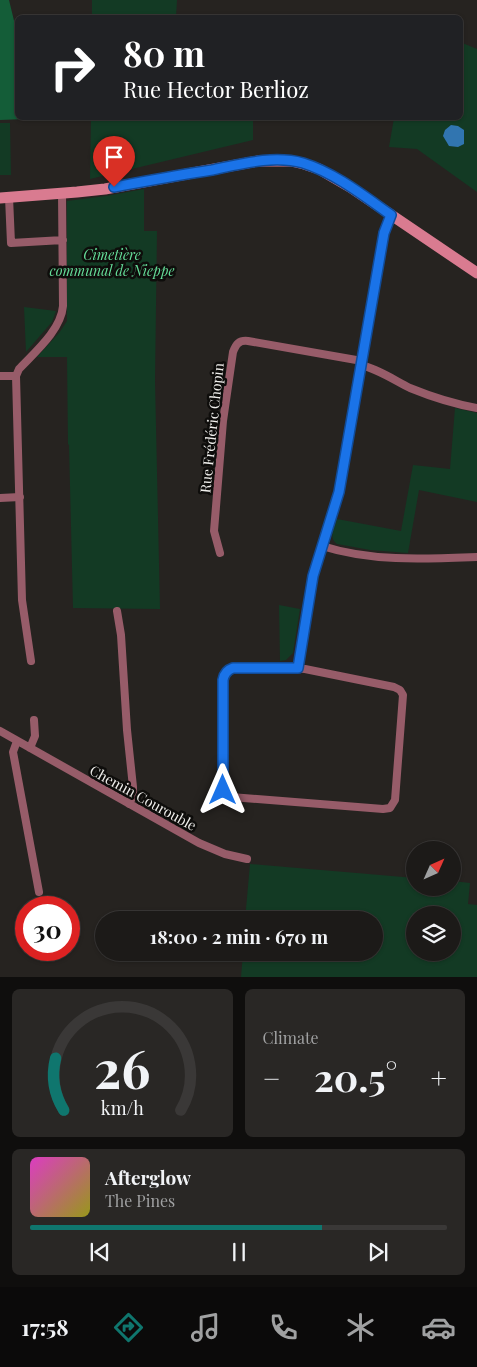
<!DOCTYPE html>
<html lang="en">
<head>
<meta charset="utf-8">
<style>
	body { margin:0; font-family:"Playfair Display",serif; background:#292725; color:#f1f3f6; height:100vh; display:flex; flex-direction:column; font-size:19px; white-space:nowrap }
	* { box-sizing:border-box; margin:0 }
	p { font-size:16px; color:#a0a1a2 }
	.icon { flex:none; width:28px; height:28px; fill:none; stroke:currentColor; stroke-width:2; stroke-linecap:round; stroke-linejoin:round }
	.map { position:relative; height:977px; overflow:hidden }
	.side { display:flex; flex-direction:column; gap:12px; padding:12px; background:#0f0e0d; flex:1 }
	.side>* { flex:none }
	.banner { position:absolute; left:15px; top:15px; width:448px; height:105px; border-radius:8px; box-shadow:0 1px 4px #0004,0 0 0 1px #3a3837; background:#202124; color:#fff; overflow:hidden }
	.needle { width:32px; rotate:45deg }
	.controls { position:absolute; left:406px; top:841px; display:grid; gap:10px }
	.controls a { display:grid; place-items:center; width:55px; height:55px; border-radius:50%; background:#1c1a18; box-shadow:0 1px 4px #0004,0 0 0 1px #3a3837; font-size:25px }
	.speed { position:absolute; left:15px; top:896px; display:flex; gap:10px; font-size:25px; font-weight:700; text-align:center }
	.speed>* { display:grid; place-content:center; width:65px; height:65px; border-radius:50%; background:#1c1a18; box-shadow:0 1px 4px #0004,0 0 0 1px #3a3837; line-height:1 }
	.speed .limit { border:8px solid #d22; background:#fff; color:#111 }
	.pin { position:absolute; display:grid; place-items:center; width:42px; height:42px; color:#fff; margin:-51px -21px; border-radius:50% 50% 50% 0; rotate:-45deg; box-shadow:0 0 5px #0007 }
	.pin .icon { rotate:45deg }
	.me { position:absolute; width:55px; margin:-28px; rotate:0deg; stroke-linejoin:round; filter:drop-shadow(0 0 4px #0008) }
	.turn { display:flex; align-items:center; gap:18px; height:105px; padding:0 25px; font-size:22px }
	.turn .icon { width:65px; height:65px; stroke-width:2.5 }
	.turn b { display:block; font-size:35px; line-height:42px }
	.big { font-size:38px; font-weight:700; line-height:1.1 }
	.side .card { flex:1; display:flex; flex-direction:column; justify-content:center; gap:8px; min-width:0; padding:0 18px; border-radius:8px; background:#292725 }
	.side .dial { align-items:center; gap:0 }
	.dial svg { height:130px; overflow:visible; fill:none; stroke:#3a3837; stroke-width:7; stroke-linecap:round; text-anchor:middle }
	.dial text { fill:#f1f3f6; stroke:none }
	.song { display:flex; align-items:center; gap:15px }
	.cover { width:60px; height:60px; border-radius:8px; background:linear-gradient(135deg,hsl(310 70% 55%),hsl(60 70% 35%)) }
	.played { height:5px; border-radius:2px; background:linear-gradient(90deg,#0f766e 70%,#3a3837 70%) }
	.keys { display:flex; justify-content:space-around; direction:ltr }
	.heat { display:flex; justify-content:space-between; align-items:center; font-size:28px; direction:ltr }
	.side .tiles { flex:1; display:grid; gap:12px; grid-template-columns:1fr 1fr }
	.card:last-child { grid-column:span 2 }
	.trip { position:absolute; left:95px; top:911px; width:288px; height:50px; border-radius:25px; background:#1c1a18; box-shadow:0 1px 4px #0004,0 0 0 1px #3a3837; font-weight:700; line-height:50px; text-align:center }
	.menu { display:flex; height:80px; justify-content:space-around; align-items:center; background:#0b0a0a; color:#a0a1a2 }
	.menu .icon { width:35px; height:35px }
	.menu .active { color:#0f766e }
	.menu b { font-size:22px; color:#f1f3f6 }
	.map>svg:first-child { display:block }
</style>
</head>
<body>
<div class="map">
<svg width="477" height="977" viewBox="0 0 477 977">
	<rect width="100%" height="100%" fill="#262320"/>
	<!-- green -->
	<path fill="#133a24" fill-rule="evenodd" d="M92 0H177L176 17H92Z
		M460 42 477 49V192L417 149 389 147 394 118H460Z
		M91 118H253V140L90 179Z
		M0 123H10L11 175H0Z
		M144 189V231H157L155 381 160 609 73 608 69 445 68 444 67 357H37L59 333 67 321V201L106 196Z
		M24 307 56 311 52 322 26 352Z
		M455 408 477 413V502L419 490 408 553 370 550 337 544C328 537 334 529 337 519L401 531 413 465 450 469Z
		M279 605 300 609 293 653 286 660 280 661Z
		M250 864 415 878V888H452L453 881 470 883 468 904 477 905V977H241L243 953 374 952V920H245ZM415 915H452V952H415Z"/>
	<!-- forest -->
	<path fill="#145d38" d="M0 0H9L17 33 18 118H25V119L0 120Z"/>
	<!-- water -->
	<path fill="#3175b0" d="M451 125 458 126 464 130V144L458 147 449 146 443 136 445 130Z"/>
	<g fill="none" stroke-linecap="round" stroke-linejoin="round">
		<!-- street -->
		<path stroke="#975c69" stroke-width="8" d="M9 197 11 243 63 240
			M361 365C378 369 394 380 410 388 432 397 454 404 477 408
			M0 376H16
			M0 498 20 497
			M322 546C372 562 426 559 477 557
			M220 553 214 531 223 421 233 352C236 344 239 340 248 341L362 361
			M117 611 121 635 127 730 133 787V796L129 804
			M31 661 22 600 16 376 19 369C35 352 61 330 63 306L62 193
			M281 667 305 669 394 687 400 690 403 695 395 800 390 808 383 809 231 797 224 792 222 787 223 680C225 674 227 670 233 668Z
			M298 668 313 576 339 492 383 233 391 215
			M0 731 199 843 225 854 247 859
			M17 741 13 752 39 892
			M30 748 35 736 34 720"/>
		<!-- secondary -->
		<path stroke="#d97b90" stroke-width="11" d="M0 198 77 192 105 189 258 161H291L304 164 319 169 350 187 477 273"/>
	</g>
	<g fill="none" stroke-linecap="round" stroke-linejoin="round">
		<!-- route casing -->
		<g stroke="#114b97" stroke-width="12">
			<path id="route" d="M114 187C147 181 179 175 212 170 241 164 273 155 303 163 335 173 364 196 391 215L384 233 339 492 313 576 298 668H233C227 670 224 674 223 680V790"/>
		</g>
		<!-- route -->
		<use href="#route" stroke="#1a73e8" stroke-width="9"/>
	</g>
	<g text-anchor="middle" stroke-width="5" stroke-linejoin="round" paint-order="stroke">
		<!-- park labels -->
		<g font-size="14" font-style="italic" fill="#65dd99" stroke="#0e0d0b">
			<text x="112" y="260">Cimetière<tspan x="112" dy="16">communal de Nieppe</tspan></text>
		</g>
		<!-- street labels -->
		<g font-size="14" fill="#f0efec" stroke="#0e0d0b">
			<text transform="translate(212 428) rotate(-84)" y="5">Rue Frédéric Chopin</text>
			<text transform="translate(143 798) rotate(29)" y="5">Chemin Courouble</text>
		</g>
	</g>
</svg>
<div class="controls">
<a><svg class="needle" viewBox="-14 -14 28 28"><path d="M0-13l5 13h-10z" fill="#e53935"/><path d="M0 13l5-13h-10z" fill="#a0a1a2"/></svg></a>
<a><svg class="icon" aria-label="layers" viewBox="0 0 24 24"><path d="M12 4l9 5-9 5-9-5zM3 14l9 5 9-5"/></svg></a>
</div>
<div class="speed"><div class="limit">30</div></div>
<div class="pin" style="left:114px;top:187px;background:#d93025"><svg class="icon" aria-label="arrive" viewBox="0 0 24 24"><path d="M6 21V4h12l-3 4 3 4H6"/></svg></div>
<svg class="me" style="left:223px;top:790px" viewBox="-20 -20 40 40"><path d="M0-17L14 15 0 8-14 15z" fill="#1a73e8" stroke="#fff" stroke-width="4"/></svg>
<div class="trip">18:00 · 2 min · 670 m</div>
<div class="banner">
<div class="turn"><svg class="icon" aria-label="right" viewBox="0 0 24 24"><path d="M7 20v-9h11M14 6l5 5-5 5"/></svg><div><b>80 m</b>Rue Hector Berlioz</div></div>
</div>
</div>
<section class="side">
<div class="tiles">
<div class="card dial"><svg viewBox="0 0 100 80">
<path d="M14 69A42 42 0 1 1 86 69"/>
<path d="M14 69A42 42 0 0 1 9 37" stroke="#0f766e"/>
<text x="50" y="56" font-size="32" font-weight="700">26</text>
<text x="50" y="72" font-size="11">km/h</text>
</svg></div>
<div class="card"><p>Climate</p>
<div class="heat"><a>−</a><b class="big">20.5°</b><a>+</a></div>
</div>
<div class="card">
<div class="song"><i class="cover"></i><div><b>Afterglow</b><p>The Pines</p></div></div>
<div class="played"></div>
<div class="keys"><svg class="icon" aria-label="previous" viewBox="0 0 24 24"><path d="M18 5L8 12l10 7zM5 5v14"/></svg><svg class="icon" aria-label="pause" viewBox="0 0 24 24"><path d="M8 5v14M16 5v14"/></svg><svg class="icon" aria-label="next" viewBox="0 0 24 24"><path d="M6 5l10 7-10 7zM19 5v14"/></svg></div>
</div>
</div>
</section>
<nav class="menu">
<b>17:58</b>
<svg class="icon active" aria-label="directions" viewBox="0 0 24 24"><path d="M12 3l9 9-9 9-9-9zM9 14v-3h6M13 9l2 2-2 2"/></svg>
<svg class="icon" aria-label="music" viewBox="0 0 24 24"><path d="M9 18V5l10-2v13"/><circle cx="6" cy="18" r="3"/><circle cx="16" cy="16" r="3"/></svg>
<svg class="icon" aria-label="phone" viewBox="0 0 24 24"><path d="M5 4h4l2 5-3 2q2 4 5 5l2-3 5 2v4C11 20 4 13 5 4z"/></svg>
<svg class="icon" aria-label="climate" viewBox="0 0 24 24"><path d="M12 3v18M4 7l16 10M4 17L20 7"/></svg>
<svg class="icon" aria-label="car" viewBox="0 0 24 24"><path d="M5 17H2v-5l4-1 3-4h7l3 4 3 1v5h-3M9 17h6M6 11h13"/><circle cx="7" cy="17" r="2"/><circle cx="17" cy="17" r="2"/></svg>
</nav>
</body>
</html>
